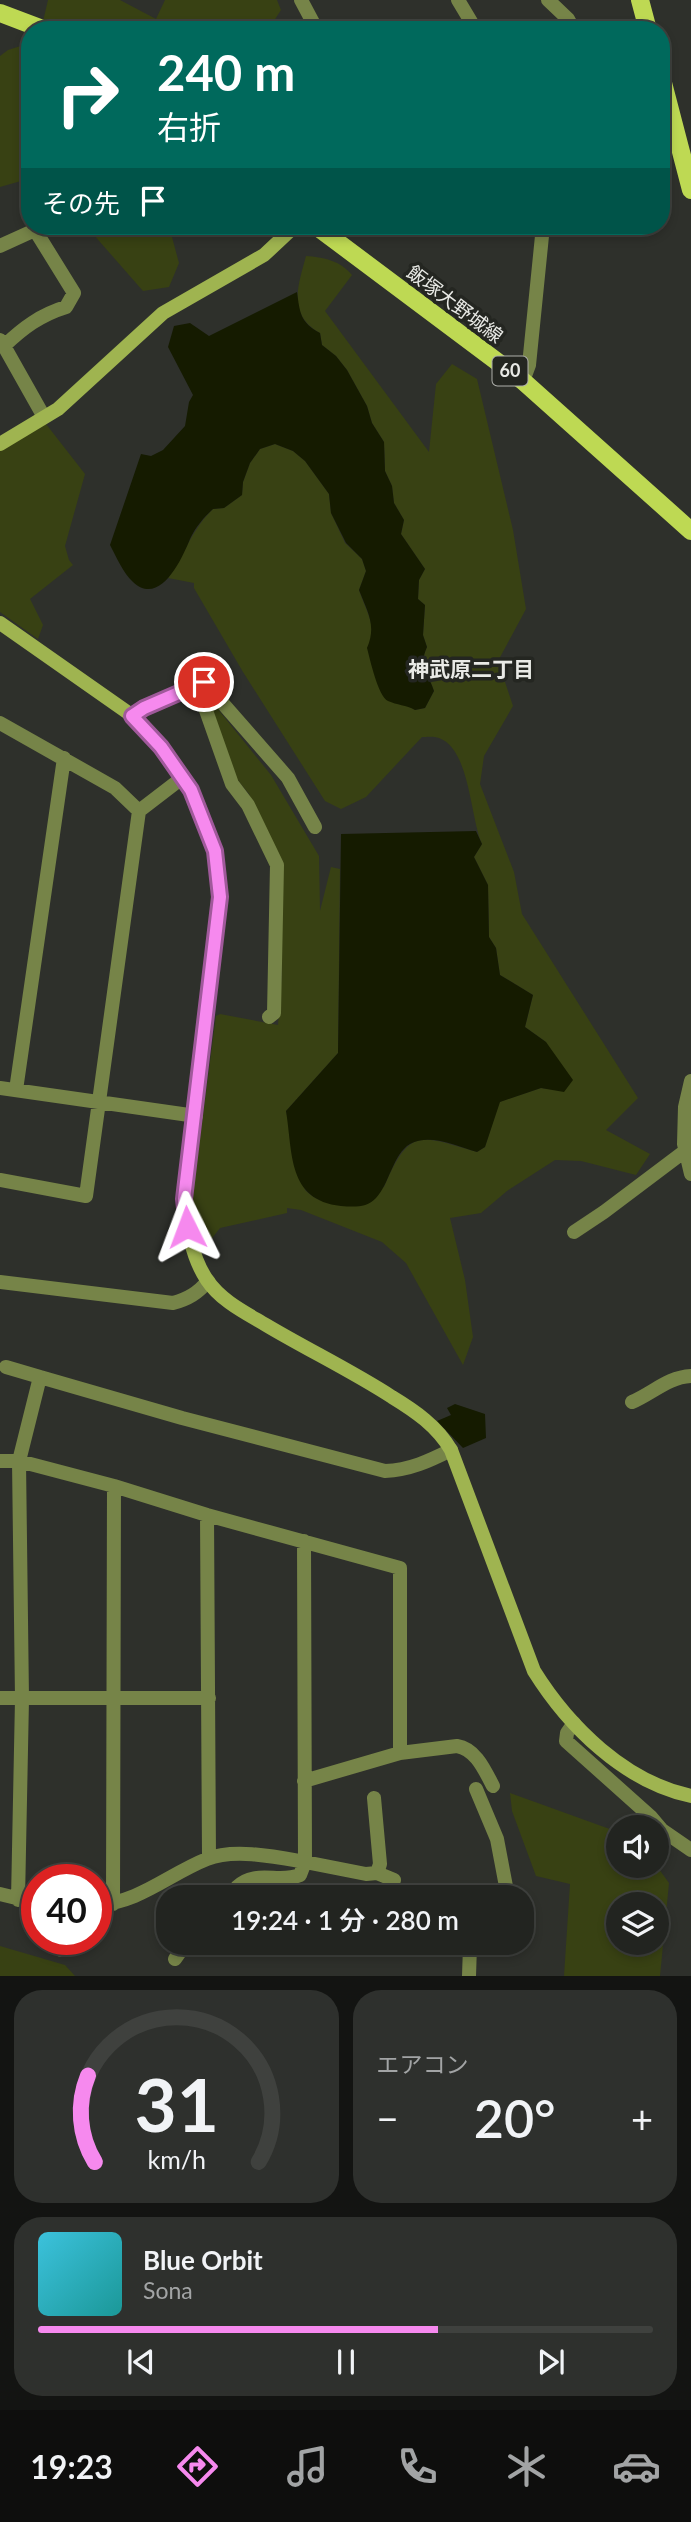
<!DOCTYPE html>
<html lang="ja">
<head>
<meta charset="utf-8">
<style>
	body { margin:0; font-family:Lato,"Noto Sans JP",sans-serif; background:#2e302d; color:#f1f3f6; height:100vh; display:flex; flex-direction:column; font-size:26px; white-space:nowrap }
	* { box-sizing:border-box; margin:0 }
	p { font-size:23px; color:#a2a4a5 }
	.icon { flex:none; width:38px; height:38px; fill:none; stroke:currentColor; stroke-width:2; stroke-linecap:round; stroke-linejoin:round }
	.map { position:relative; height:1976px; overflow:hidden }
	.side { display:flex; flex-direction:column; gap:14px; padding:14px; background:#131412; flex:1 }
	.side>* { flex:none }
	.hud { position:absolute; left:21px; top:21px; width:649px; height:214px; border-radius:28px; box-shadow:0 4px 10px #0003,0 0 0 2px #3f413e; background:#00695c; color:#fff; overflow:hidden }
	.fabs { position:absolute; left:606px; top:1815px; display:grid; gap:14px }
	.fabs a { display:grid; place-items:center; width:63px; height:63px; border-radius:50%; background:#222420; box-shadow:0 4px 10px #0003,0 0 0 2px #3f413e; font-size:35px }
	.speed { position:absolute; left:21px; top:1864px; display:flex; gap:14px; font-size:35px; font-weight:700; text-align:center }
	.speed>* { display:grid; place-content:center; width:91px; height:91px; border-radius:50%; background:#222420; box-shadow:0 4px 10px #0003,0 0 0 2px #3f413e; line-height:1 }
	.speed .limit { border:10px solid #d22; background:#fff; color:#111 }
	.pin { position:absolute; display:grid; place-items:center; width:60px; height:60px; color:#fff; margin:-30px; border:4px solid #fff; border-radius:50%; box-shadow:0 2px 7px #0007 }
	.me { position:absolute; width:77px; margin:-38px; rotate:357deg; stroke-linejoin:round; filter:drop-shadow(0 0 5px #0008) }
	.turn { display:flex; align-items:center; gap:24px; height:147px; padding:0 21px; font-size:32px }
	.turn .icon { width:91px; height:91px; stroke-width:2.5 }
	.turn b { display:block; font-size:49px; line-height:60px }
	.then { display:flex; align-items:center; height:66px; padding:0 21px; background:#0003; gap:14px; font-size:26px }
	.big { font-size:52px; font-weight:600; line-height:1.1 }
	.side .tile { flex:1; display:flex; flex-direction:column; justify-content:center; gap:10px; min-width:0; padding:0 24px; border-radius:28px; background:#2e302d }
	.side .dial { align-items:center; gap:0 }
	.dial svg { height:182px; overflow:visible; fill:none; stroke:#3f413e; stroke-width:7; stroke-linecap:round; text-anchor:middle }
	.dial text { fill:#f1f3f6; stroke:none }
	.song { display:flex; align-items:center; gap:21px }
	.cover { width:84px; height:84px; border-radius:10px; background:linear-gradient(135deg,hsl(190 70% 55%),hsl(180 70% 35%)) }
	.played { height:7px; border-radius:4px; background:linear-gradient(90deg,#f689ee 65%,#3f413e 65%) }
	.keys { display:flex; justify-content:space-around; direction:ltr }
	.heat { display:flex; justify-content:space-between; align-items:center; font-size:38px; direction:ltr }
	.side .tiles { flex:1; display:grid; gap:14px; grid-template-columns:1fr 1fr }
	.tile:last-child { grid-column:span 2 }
	.trip { position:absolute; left:156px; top:1885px; width:378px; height:70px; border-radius:28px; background:#222420; box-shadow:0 4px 10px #0003,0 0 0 2px #3f413e; font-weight:600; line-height:70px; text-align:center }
	.menu { display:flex; height:112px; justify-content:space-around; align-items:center; background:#0e0e0d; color:#a2a4a5 }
	.menu .icon { width:49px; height:49px }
	.menu .on { color:#f689ee }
	.menu b { font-size:32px; color:#f1f3f6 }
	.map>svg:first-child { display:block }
</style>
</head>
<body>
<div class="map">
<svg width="691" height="1976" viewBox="0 0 691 1976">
	<rect width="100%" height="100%" fill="#2e302b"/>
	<!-- green -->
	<path fill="#384113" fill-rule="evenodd" d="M48 0H120L156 19 165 0H277L281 10 268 30H41Z
		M30 43V186L21 181 0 187V56L8 50Z
		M86 226H169L179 263 169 287 143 291Z
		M306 256C323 257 341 261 352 275L325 311 429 452 436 384 452 364 477 379 513 530 526 609 498 661 513 706 484 756 480 784 514 872 522 914 638 1098 606 1130 650 1154 636 1175 581 1161 555 1160 507 1191 481 1213 450 1218 465 1280 473 1337 463 1365 406 1263 382 1242 301 1210 287 1208V1213L220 1228 202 1251 192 1200 216 1016 220 1014 278 1025 282 972 281 866 249 794 236 778 204 692 271 775 319 856 320 911 331 867 340 869 338 1053 286 1111 305 1190C331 1215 354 1198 384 1187 410 1126 420 1136 477 1152L485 1147 499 1102 541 1088 564 1091 546 1042 525 1027 533 995 500 975 496 948 489 937 488 885 474 857 482 844C470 817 470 749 439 738 434 736 426 737 422 737L366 797 341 809 325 801 243 672 194 588V583L168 578C184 555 193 528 213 509L224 508 242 495 243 482 250 463 260 449 275 444 293 451 305 461 329 494 331 513 345 543 362 559 366 571 359 590C363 603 370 615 372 628 373 639 368 651 371 661 374 678 401 702 415 710L425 708 434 691C428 672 418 667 427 647L423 635 425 605 418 599 419 580 425 569 401 534 404 520 394 503 392 486 385 471 384 442 372 423 367 406 347 370 336 356 322 345 320 333C287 314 298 286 306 256Z
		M46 424 85 474 65 546 69 560 73 565 30 599 43 625 38 639 0 612V450Z
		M510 1793 618 1832V1866L656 1865 669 1883 660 1976H564L570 1884 536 1876 512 1811ZM656 1904V1942H618V1904Z
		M0 1946 65 1965 75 1976H0Z"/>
	<!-- water -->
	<path fill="#151b00" d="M297 292C300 313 300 322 320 333L322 345 336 356 347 370 367 406 372 423 384 442 385 471 392 486 394 503 404 520 401 534 425 569 419 580 418 599 425 605 423 635 427 647C418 667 428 672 434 691L425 708 415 710C406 705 397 705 388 701 378 696 370 659 367 648 377 625 367 611 359 590L366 571 362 559 346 543 331 513 329 494 305 461 293 451 275 444 260 449 250 463 243 482 242 495 224 508 213 509C204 517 195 528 190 539 182 559 160 607 133 582 123 573 116 556 110 545L141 454 151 456 163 450 185 426 189 402 193 395 168 347 174 326 190 323 209 336Z
		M476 831 482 844 474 857 488 885 489 937 496 948 500 975 533 995 525 1027 546 1042 573 1080 564 1092 541 1088 500 1102 485 1147 477 1152C456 1146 430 1133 410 1144 393 1154 389 1185 376 1198 367 1208 354 1207 341 1206 287 1200 293 1153 286 1111L338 1053 341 834Z
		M455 1404 485 1414 486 1438 463 1448 437 1421 451 1415 447 1408Z"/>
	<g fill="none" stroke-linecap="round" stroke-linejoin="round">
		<!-- street -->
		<path stroke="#768448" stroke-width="14" d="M301 0 317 30
			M458 0 473 25V30
			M548 0 568 19 574 30
			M0 246 35 230 74 293 66 307C40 315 23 328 4 346L0 340
			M4 346 44 417
			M523 381 529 365 543 226
			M197 685 232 784 248 805 277 865 274 1013 269 1017
			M132 716 144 708 204 682 288 778 315 827
			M0 723 115 788 139 811
			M691 1081 685 1107 684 1144 691 1174
			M0 1088 196 1116
			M16 1090 64 758
			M0 1180 86 1196 139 811 182 778
			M574 1232 604 1212 685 1151
			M0 1282 173 1303C188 1299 198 1293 208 1281
			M6 1367 40 1377
			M632 1402C653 1393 668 1377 691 1376
			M0 1461H19L114 1486 207 1515 400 1568V1753
			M207 1515 209 1858
			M0 1698H209
			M574 1723 567 1733 566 1741 651 1817 662 1830 691 1850
			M304 1781 400 1753 457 1746C476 1749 485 1771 493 1786
			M476 1789 497 1839 508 1897
			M374 1798 380 1864 377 1873
			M0 1894 37 1903
			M238 1897 237 1887C255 1869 280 1884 300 1875L305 1862 366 1874 377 1873 394 1880
			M18 1900 22 1699 19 1461 40 1377 182 1418 385 1471C410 1470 429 1461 451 1450
			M113 1904 114 1486
			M96 1905C139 1903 169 1874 207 1859 234 1848 277 1857 305 1862L304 1541
			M61 1950 65 1939
			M175 1959 187 1942
			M469 1976 470 1946 477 1942"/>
		<!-- secondary -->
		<path stroke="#9fb450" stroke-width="14" d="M0 444 58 409 163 313 264 255 295 226
			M0 623 137 719 161 747 191 790 215 851 220 897 185 1199C187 1227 191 1256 207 1280 221 1301 246 1313 266 1325 308 1350 352 1371 392 1397 415 1411 437 1426 451 1450L534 1671C569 1727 625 1782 691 1796"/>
		<!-- primary -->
		<path stroke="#bed953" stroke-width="18" d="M640 0 648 30
			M0 13 45 30
			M662 79 691 190
			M316 226 523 381 691 531"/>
	</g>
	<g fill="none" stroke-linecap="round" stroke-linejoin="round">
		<!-- route casing -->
		<g stroke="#a0599b" stroke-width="18">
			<path id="route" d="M187 1227 184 1199 220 897 215 851 191 790 161 747 132 716 144 708 204 682"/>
		</g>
		<!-- route -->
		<use href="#route" stroke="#f689ee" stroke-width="12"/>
	</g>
	<g text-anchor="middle" stroke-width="7" stroke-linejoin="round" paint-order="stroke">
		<!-- shield labels -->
		<rect fill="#242621" stroke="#aeafab" stroke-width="2" x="492.5" y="356.5" width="35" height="29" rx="5"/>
		<g font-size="18" font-weight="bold" fill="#e9eae6">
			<text x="510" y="377">60</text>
		</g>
		<!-- street labels -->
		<g font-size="19" fill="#e9eae6" stroke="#242621">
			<text transform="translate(455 304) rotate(37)" y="7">飯塚大野城線</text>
		</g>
		<!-- neighbourhood labels -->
		<g font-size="21" font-weight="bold" fill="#e9eae6" stroke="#242621">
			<text x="471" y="677">神武原二丁目</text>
		</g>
	</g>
</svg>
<div class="fabs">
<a><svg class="icon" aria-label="sound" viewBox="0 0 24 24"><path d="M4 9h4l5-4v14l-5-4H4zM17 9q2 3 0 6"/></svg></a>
<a><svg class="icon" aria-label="layers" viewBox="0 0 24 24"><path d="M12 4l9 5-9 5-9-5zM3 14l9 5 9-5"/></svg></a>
</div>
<div class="speed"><div class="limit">40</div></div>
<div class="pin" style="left:204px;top:682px;background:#d93025"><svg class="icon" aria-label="arrive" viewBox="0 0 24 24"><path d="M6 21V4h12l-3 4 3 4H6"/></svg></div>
<svg class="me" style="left:187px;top:1227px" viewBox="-20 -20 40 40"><path d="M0-17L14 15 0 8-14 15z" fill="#f689ee" stroke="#fff" stroke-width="4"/></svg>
<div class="trip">19:24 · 1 分 · 280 m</div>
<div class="hud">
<div class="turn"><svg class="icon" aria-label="right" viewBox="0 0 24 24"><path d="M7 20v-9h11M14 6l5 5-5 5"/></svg><div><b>240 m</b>右折</div></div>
<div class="then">その先<svg class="icon" aria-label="arrive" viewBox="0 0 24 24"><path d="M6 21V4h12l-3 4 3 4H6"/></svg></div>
</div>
</div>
<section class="side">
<div class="tiles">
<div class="tile dial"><svg viewBox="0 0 100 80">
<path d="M14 69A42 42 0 1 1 86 69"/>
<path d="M14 69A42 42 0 0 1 11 31" stroke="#f689ee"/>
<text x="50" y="56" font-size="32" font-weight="700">31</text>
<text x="50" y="72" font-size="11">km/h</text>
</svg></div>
<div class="tile"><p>エアコン</p>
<div class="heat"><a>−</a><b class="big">20°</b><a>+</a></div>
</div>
<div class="tile">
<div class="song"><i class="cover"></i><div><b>Blue Orbit</b><p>Sona</p></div></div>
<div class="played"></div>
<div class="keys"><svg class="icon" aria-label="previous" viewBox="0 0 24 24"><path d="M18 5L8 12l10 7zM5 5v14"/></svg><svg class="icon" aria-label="pause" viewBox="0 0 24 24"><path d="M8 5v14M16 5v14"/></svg><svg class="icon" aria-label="next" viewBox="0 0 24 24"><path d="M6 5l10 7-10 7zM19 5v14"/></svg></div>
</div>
</div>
</section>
<nav class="menu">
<b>19:23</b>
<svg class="icon on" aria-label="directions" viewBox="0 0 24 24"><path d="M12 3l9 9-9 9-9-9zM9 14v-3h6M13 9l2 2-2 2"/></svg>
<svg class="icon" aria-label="music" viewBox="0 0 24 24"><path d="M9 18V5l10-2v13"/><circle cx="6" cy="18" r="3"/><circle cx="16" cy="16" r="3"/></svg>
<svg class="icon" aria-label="phone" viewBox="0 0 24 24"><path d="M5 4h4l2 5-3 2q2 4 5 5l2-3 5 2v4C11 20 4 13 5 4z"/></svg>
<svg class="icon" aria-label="climate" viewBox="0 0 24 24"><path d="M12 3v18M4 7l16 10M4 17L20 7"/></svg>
<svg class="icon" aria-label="car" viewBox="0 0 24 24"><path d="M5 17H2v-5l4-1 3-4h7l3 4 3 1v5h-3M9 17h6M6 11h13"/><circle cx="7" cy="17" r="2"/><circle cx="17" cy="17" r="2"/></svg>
</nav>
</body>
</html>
